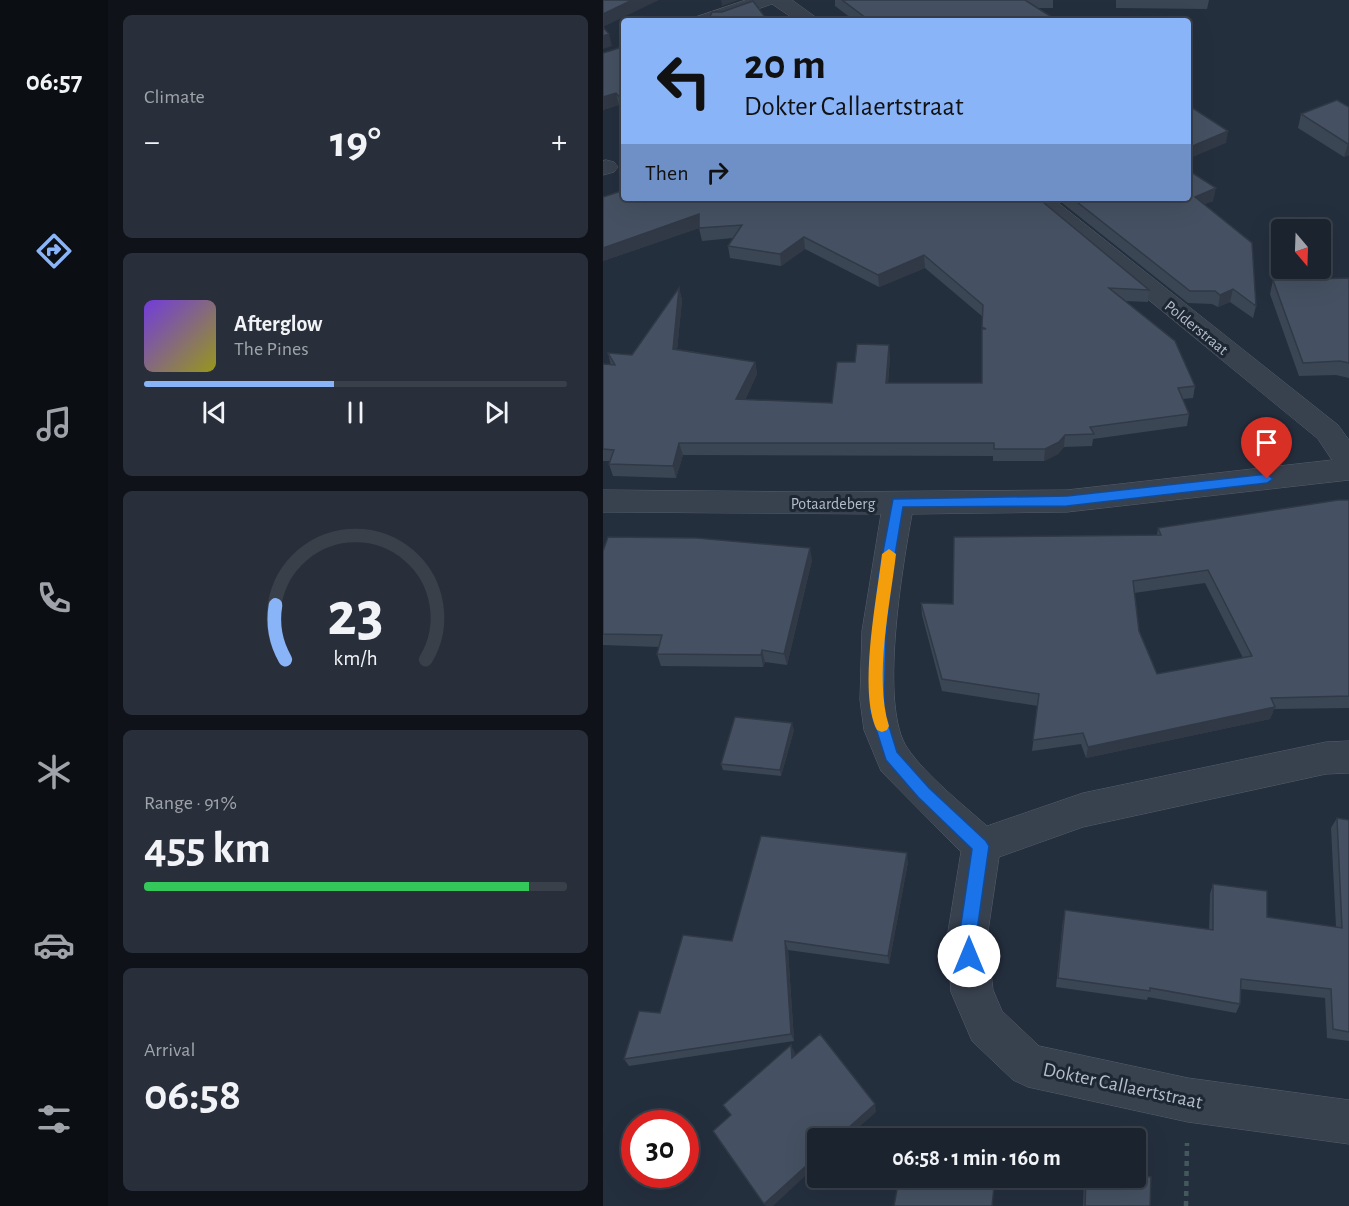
<!DOCTYPE html>
<html lang="en">
<head>
<meta charset="utf-8">
<style>
	body { margin:0; font-family:"Alegreya Sans",sans-serif; background:#282f3a; color:#f1f3f6; height:100vh; display:flex; flex-direction:column; font-size:22px; white-space:nowrap }
	* { box-sizing:border-box; margin:0 }
	p { font-size:20px; color:#a0a4aa }
	.icon { flex:none; width:33px; height:33px; fill:none; stroke:currentColor; stroke-width:2; stroke-linecap:round; stroke-linejoin:round }
	.map { position:relative; flex:1; overflow:hidden }
	.sheet { display:flex; flex-direction:column; gap:15px; padding:15px; background:#0f1319; width:495px }
	.sheet>* { flex:none }
	.guide { position:absolute; left:18px; top:18px; width:570px; height:183px; border-radius:6px; box-shadow:0 6px 24px #0002,0 0 0 2px #39404a; background:#8ab4f8; color:#111; overflow:hidden }
	.needle { width:39px; rotate:161deg }
	.fabs { position:absolute; left:668px; top:219px; display:grid; gap:12px }
	.fabs a { display:grid; place-items:center; width:60px; height:60px; border-radius:6px; background:#1b232e; box-shadow:0 6px 24px #0002,0 0 0 2px #39404a; font-size:30px }
	.speed { position:absolute; left:18px; top:1110px; display:flex; gap:12px; font-size:30px; font-weight:700; text-align:center }
	.speed>* { display:grid; place-content:center; width:78px; height:78px; border-radius:50%; background:#1b232e; box-shadow:0 6px 24px #0002,0 0 0 2px #39404a; line-height:1 }
	.speed .limit { border:9px solid #d22; background:#fff; color:#111 }
	.pin { position:absolute; display:grid; place-items:center; width:51px; height:51px; color:#fff; margin:-62px -26px; border-radius:50% 50% 50% 0; rotate:-45deg; box-shadow:0 0 6px #0007 }
	.pin .icon { rotate:45deg }
	.me { position:absolute; width:66px; margin:-33px; rotate:0deg; stroke-linejoin:round; filter:drop-shadow(0 0 4px #0008) }
	.turn { display:flex; align-items:center; gap:21px; height:126px; padding:0 24px; font-size:27px }
	.turn .icon { width:78px; height:78px; stroke-width:2.5 }
	.turn b { display:block; font-size:42px; line-height:51px }
	.then { display:flex; align-items:center; height:57px; padding:0 24px; background:#0003; gap:12px; font-size:22px }
	.big { font-size:45px; font-weight:600; line-height:1.1 }
	.sheet .card { flex:1; display:flex; flex-direction:column; justify-content:center; gap:9px; min-width:0; padding:0 21px; border-radius:9px; background:#282f3a }
	.sheet .dial { align-items:center; gap:0 }
	.dial svg { height:156px; overflow:visible; fill:none; stroke:#39404a; stroke-width:7; stroke-linecap:round; text-anchor:middle }
	.dial text { fill:#f1f3f6; stroke:none }
	.song { display:flex; align-items:center; gap:18px }
	.cover { width:72px; height:72px; border-radius:9px; background:linear-gradient(135deg,hsl(260 70% 55%),hsl(60 70% 35%)) }
	.played { height:6px; border-radius:3px; background:linear-gradient(90deg,#8ab4f8 45%,#39404a 45%) }
	.keys { display:flex; justify-content:space-around; direction:ltr }
	.heat { display:flex; justify-content:space-between; align-items:center; font-size:33px; direction:ltr }
	.charge { height:9px; border-radius:4px; background:linear-gradient(90deg,#34c759 91%,#39404a 0) }
	.trip { position:absolute; left:204px; top:1128px; width:339px; height:60px; border-radius:6px; background:#1b232e; box-shadow:0 6px 24px #0002,0 0 0 2px #39404a; font-weight:600; line-height:60px; text-align:center }
	main { display:flex; flex:1; min-height:0 }
	.menu { display:flex; flex-direction:column; width:108px; justify-content:space-around; align-items:center; background:#0b0e12; color:#a0a4aa }
	.menu .icon { width:42px; height:42px }
	.menu .on { color:#8ab4f8 }
	.menu b { font-size:27px; color:#f1f3f6 }
	.map>svg:first-child { display:block }
</style>
</head>
<body>
<main>
<nav class="menu">
<b>06:57</b>
<svg class="icon on" aria-label="directions" viewBox="0 0 24 24"><path d="M12 3l9 9-9 9-9-9zM9 14v-3h6M13 9l2 2-2 2"/></svg>
<svg class="icon" aria-label="music" viewBox="0 0 24 24"><path d="M9 18V5l10-2v13"/><circle cx="6" cy="18" r="3"/><circle cx="16" cy="16" r="3"/></svg>
<svg class="icon" aria-label="phone" viewBox="0 0 24 24"><path d="M5 4h4l2 5-3 2q2 4 5 5l2-3 5 2v4C11 20 4 13 5 4z"/></svg>
<svg class="icon" aria-label="climate" viewBox="0 0 24 24"><path d="M12 3v18M4 7l16 10M4 17L20 7"/></svg>
<svg class="icon" aria-label="car" viewBox="0 0 24 24"><path d="M5 17H2v-5l4-1 3-4h7l3 4 3 1v5h-3M9 17h6M6 11h13"/><circle cx="7" cy="17" r="2"/><circle cx="17" cy="17" r="2"/></svg>
<svg class="icon" aria-label="filters" viewBox="0 0 24 24"><path d="M4 7h16M4 17h16"/><circle cx="9" cy="7" r="2"/><circle cx="15" cy="17" r="2"/></svg>
</nav>
<section class="sheet">
<div class="card"><p>Climate</p>
<div class="heat"><a>−</a><b class="big">19°</b><a>+</a></div>
</div>
<div class="card">
<div class="song"><i class="cover"></i><div><b>Afterglow</b><p>The Pines</p></div></div>
<div class="played"></div>
<div class="keys"><svg class="icon" aria-label="previous" viewBox="0 0 24 24"><path d="M18 5L8 12l10 7zM5 5v14"/></svg><svg class="icon" aria-label="pause" viewBox="0 0 24 24"><path d="M8 5v14M16 5v14"/></svg><svg class="icon" aria-label="next" viewBox="0 0 24 24"><path d="M6 5l10 7-10 7zM19 5v14"/></svg></div>
</div>
<div class="card dial"><svg viewBox="0 0 100 80">
<path d="M14 69A42 42 0 1 1 86 69"/>
<path d="M14 69A42 42 0 0 1 9 41" stroke="#8ab4f8"/>
<text x="50" y="56" font-size="32" font-weight="700">23</text>
<text x="50" y="72" font-size="11">km/h</text>
</svg></div>
<div class="card"><p>Range · 91%</p><b class="big">455 km</b><div class="charge"></div></div>
<div class="card"><p>Arrival</p><b class="big">06:58</b></div>
</section>
<div class="map">
<svg width="746" height="1206" viewBox="0 0 746 1206">
	<rect width="100%" height="100%" fill="#242f3e"/>
	<g fill="none" stroke-linecap="round" stroke-linejoin="round">
		<!-- minor casing -->
		<g stroke="#565f6c" stroke-width="1">
			<path id="minor" d="M143 0H189L218 21H194L169 4 120 21H90L93 17Z
				M3 160 11 162 15 167 11 172 0 175V161Z
				M422 198H449L735 425 746 440V480L464 512 309 514C300 564 275 708 305 749 323 775 360 805 384 826L480 793 723 742 746 741V773L723 774 480 827 396 857 384 938 390 990 399 1011 436 1046 585 1078 746 1100V1144L585 1122 425 1087 410 1080 369 1041 348 992 344 938 358 852 278 771 261 730 257 700 259 631 278 514 0 512V490L215 492 464 490 729 460 715 439Z"/>
		</g>
		<!-- path -->
		<path stroke="#44595c" stroke-width="4.5" stroke-dasharray="5 5" stroke-linecap="butt" d="M583 1206 584 1143"/>
		<!-- minor -->
		<use href="#minor" fill="#38414e" fill-rule="evenodd"/>
	</g>
	<!-- wall -->
	<path fill="#3b4654" fill-rule="evenodd" d="M232 0H450V8H434L455 21H252L232 6Z
		M513 0H606L604 9 513 8Z
		M21 50V110L16 105 0 110V53Z
		M746 107V155L741 157 695 128 698 114Z
		M21 190 546 290 545 302 522 301 592 386 590 398 580 399 586 414 584 426 490 439 489 446 461 447 455 454 441 461H390V456L80 455 73 478 10 476 6 464 7 461H0V364L8 365 5 353 29 355 76 288 79 300 74 349 152 362 154 374 142 400 229 403 252 362 287 357 285 383H379L380 317 322 268 276 287 202 249 178 266 127 258 125 246 130 238 99 241 96 228 0 261Z
		M453 198H585L610 201 601 204 653 306 650 318 627 302 615 307 609 304 585 303Z
		M746 278V378L733 375 696 376 667 294 670 280Z
		M746 500V708L671 709 667 719 483 758 478 744 429 751 435 706 339 691 319 615 318 603 350 604 554 535 555 528ZM602 583 640 658 554 674 536 631 531 593Z
		M0 551 209 560 184 665 162 662 160 667 58 666 54 654 56 647 0 645Z
		M191 730 178 776 120 770 118 764Z
		M734 818 746 820V1041L724 1038 722 998 638 989 637 1004 633 1013 545 997 544 1000 453 987 460 920 606 930 607 894 610 884 664 917 733 927 728 828Z
		M305 862 286 964 185 950 191 1041 26 1066 21 1059 57 1013 129 941Z
		M481 1178H532L547 1206H480Z"/>
	<!-- shaded-wall -->
	<path fill="#303945" d="M29 0H56L0 27V14Z
		M118 0H136L119 6Z
		M6 34 9 46 0 49V36Z
		M13 93 16 105 0 110V97Z
		M625 131 623 143 585 159V148Z
		M746 143V155L741 157 745 144Z
		M613 188 610 201 590 209 592 197Z
		M96 214 99 227 0 261V248Z
		M201 237 202 249 178 266 177 254Z
		M321 255 322 268 276 287 275 275Z
		M76 288 79 300 73 361 70 349Z
		M630 289 627 302 615 307 617 295Z
		M286 345 287 357 284 395 283 383Z
		M152 362 154 374 136 412 133 399Z
		M462 435 461 447 455 454 441 461 442 449Z
		M76 443 80 455 73 478 70 466Z
		M207 548 209 560 184 665 181 654Z
		M159 650 162 662 160 667 158 655Z
		M672 707 667 719 483 758 485 747Z
		M189 723 191 730 178 776 177 770Z
		M304 853 305 862 286 964 285 956Z
		M182 941 185 950 191 1041 188 1034Z
		M188 1045 192 1053 193 1066 189 1058Z
		M272 1104 273 1112 244 1138H234Z
		M214 1156V1165L170 1206H163L161 1204Z"/>
	<!-- building -->
	<path fill="#455162" stroke="#303945" stroke-width="1.5" fill-rule="evenodd" d="M0 0H29L0 14Z
		M239 0H422L455 21H267Z
		M150 1 165 21H105L109 12H119Z
		M0 27 6 34 0 36Z
		M19 47 21 50V102L13 93 0 97V53Z
		M734 100 746 107V143L745 144 698 114Z
		M585 105 625 131 585 148Z
		M585 170 613 188 592 197 649 243 653 306 630 289 617 295 612 291H587L469 198H585Z
		M21 190V198H435L546 290 506 288 572 341 592 386 575 388 586 414 487 427 491 434 462 435 456 442 442 449H391V443H76L70 466 6 464 11 450 0 449V364L12 365 5 353 29 355 76 288 70 349 152 362 133 399 229 403 234 362H252L254 344 286 345 283 383H379V329H383L379 327 380 305 321 255 275 275 201 237 177 254 125 246 139 225 96 228V214L0 248V197Z
		M746 278V363L737 361 700 363 670 280Z
		M735 500H746V696L668 698 672 707 485 747 480 733 430 740 436 694 339 679 318 603 350 604 351 537 558 535 555 528ZM605 570 649 656 554 674 536 631 530 581Z
		M5 537 94 538 207 548 181 654 159 650 158 655 54 654 59 635 0 634V551Z
		M132 717 189 723 177 770 118 764Z
		M734 818 746 820V1032L730 1029 728 989 638 979 637 1004 547 988V991L455 978 462 910 610 930V884L664 891V917L739 928Z
		M158 836 304 853 285 956 182 941 188 1034 21 1059 36 1011 57 1013 80 935 129 941Z
		M217 1034 272 1104 234 1138H214V1156L161 1204 110 1131 128 1115 120 1105 188 1045 189 1058Z
		M532 1175 548 1177 547 1206H482L483 1178H532Z
		M296 1178H392L389 1206H291Z"/>
	<!-- route -->
	<path fill="#1a73e8" stroke="#114b97" stroke-width="1.5" d="M664 474 670 479 664 483 464 506 300 507 289 573 283 636 281 710 294 752 326 788 383 841 386 846 373 938 374 956 372 962 366 964 360 962 356 938 369 849 315 797 283 760 267 710 269 636 276 573 290 499 464 496Z"/>
	<!-- slow -->
	<path fill="#f59e0b" d="M286 549 293 554C287 606 271 676 286 726L284 730 279 732 274 730C255 691 274 598 279 554Z"/>
	<g text-anchor="middle" stroke-width="6" stroke-linejoin="round" paint-order="stroke">
		<!-- street labels -->
		<g font-size="16" fill="#b4bcc9" stroke="#1d2633">
			<text transform="translate(594 327) rotate(39)" y="6">Polderstraat</text>
			<text x="230" y="509">Potaardeberg</text>
		</g>
		<!-- near-street labels -->
		<g font-size="20" fill="#b4bcc9" stroke="#1d2633">
			<text transform="translate(520 1085) rotate(12)" y="7">Dokter Callaertstraat</text>
		</g>
	</g>
</svg>
<div class="fabs">
<a><svg class="needle" viewBox="-14 -14 28 28"><path d="M0-13l5 13h-10z" fill="#e53935"/><path d="M0 13l5-13h-10z" fill="#a0a4aa"/></svg></a>
</div>
<div class="speed"><div class="limit">30</div></div>
<div class="pin" style="left:664px;top:479px;background:#d93025"><svg class="icon" aria-label="arrive" viewBox="0 0 24 24"><path d="M6 21V4h12l-3 4 3 4H6"/></svg></div>
<svg class="me" style="left:366px;top:956px" viewBox="-20 -20 40 40"><circle r="19" fill="#fff"/><path d="M0-13L10 11 0 6-10 11z" fill="#1a73e8"/></svg>
<div class="trip">06:58 · 1 min · 160 m</div>
<div class="guide">
<div class="turn"><svg class="icon" aria-label="left" viewBox="0 0 24 24"><path d="M17 20v-9H6M10 6l-5 5 5 5"/></svg><div><b>20 m</b>Dokter Callaertstraat</div></div>
<div class="then">Then<svg class="icon" aria-label="right" viewBox="0 0 24 24"><path d="M7 20v-9h11M14 6l5 5-5 5"/></svg></div>
</div>
</div>
</main>
</body>
</html>
